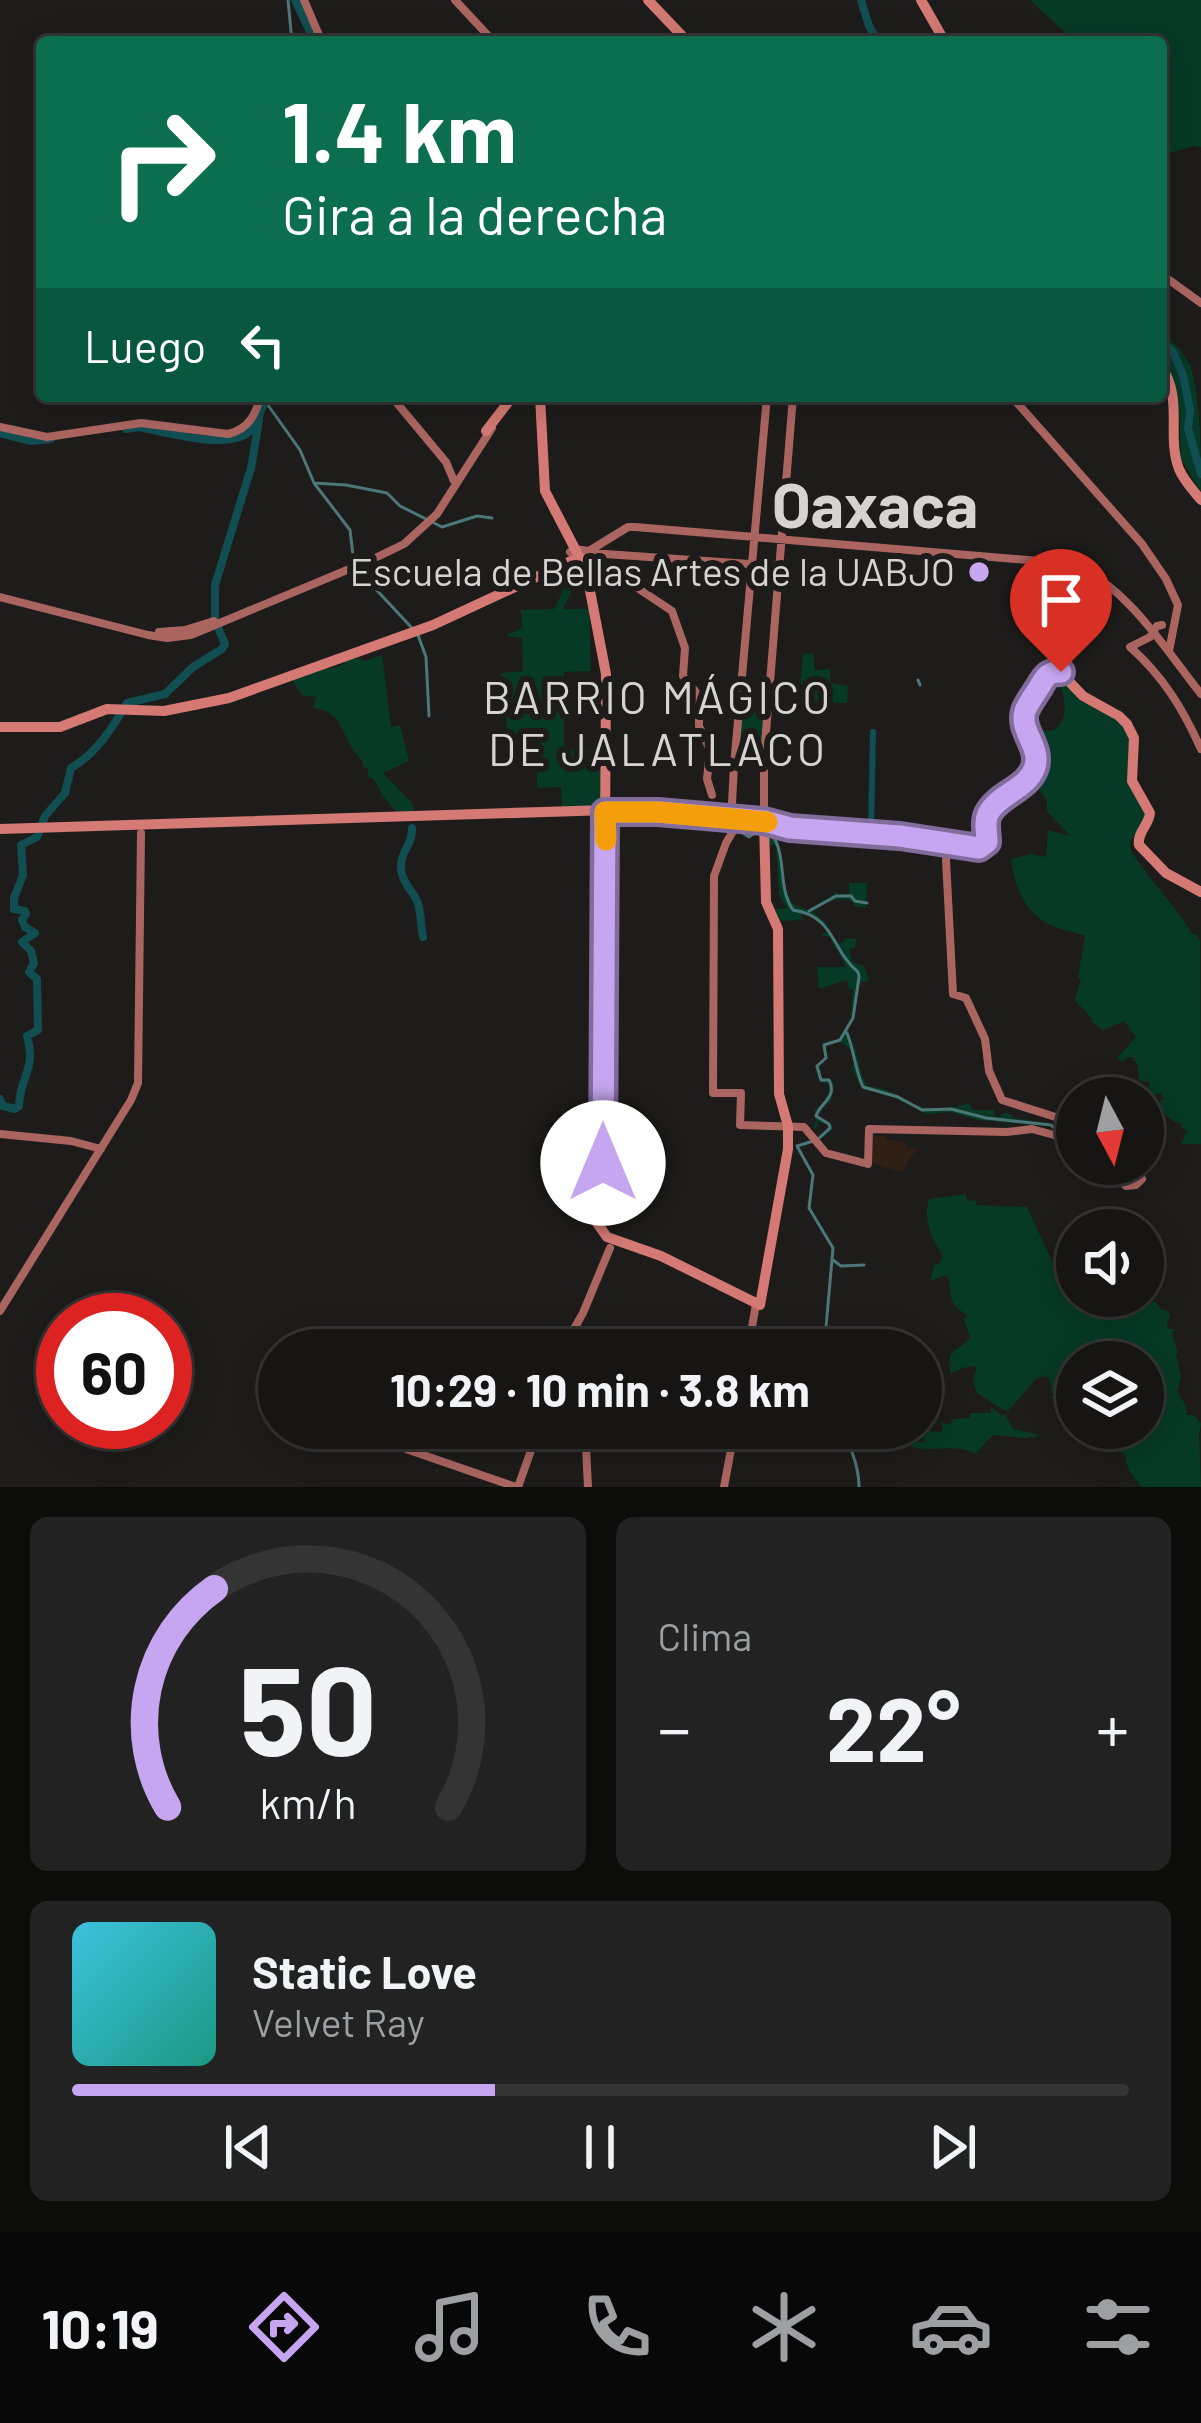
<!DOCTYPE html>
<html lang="es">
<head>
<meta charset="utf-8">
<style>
	body { margin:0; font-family:Barlow,sans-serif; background:#232222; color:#f1f3f6; height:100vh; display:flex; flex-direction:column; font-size:45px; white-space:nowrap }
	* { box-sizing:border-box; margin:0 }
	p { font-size:39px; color:#9e9fa0 }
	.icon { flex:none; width:66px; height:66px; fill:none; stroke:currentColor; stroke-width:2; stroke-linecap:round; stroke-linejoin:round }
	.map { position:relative; height:1487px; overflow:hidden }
	.side { display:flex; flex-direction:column; gap:30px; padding:30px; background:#0c0c0b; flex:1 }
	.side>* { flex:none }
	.banner { position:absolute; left:36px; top:36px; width:1131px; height:366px; border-radius:12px; box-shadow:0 6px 30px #0003,0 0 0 3px #353434; background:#0b6e4f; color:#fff; overflow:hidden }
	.needle { width:78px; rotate:173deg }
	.controls { position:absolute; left:1056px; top:1077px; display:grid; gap:24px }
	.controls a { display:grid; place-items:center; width:108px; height:108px; border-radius:50%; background:#161514; box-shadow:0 6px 30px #0003,0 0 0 3px #353434; font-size:60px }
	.speed { position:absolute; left:36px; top:1293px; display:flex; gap:24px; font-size:60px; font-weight:700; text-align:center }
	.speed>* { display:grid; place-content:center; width:156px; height:156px; border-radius:50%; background:#161514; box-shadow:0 6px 30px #0003,0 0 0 3px #353434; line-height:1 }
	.speed .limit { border:18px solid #d22; background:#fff; color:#111 }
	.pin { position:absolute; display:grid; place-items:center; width:102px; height:102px; color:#fff; margin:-123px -51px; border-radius:50% 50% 50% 0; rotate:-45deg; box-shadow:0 0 12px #0007 }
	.pin .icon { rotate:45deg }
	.me { position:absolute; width:132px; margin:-66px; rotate:0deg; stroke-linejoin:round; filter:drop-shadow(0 0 9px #0008) }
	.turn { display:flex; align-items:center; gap:42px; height:252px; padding:0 48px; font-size:54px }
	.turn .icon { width:156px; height:156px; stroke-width:2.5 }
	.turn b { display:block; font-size:84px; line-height:102px }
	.then { display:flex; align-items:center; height:114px; padding:0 48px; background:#0003; gap:24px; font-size:45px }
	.big { font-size:90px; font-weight:700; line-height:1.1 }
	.side .card { flex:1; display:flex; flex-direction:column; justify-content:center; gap:18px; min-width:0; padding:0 42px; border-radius:18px; background:#232222 }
	.side .dial { align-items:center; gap:0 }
	.dial svg { height:312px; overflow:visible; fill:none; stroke:#353434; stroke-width:7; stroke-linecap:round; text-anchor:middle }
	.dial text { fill:#f1f3f6; stroke:none }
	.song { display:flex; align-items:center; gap:36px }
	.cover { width:144px; height:144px; border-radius:18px; background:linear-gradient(135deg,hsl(190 70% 55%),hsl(170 70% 35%)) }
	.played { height:12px; border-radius:6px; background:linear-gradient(90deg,#c6a6f0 40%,#353434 40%) }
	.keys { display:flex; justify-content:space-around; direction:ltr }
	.heat { display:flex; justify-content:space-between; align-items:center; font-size:66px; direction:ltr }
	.side .tiles { flex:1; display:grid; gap:30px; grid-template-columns:1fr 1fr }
	.card:last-child { grid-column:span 2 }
	.trip { position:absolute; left:258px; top:1329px; width:684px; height:120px; border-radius:60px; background:#161514; box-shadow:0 6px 30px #0003,0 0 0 3px #353434; font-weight:700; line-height:120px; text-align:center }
	.menu { display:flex; height:192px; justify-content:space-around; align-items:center; background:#090808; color:#9e9fa0 }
	.menu .icon { width:84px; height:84px }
	.menu .current { color:#c6a6f0 }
	.menu b { font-size:54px; color:#f1f3f6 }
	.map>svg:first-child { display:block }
</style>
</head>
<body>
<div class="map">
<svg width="1201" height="1487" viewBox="0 0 1201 1487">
	<rect width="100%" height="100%" fill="#1d1c1a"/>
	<!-- medical -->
	<path fill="#2f1f15" d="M870 1136H885L886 1139 906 1143 907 1149H919L911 1156 902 1172 870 1163Z"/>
	<!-- green -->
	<path fill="#073927" d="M1030 0H1201V147L1193 146 1161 156V42H1075Z
		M1161 329C1172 341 1184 352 1191 367 1201 404 1201 453 1201 492L1181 459 1179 407 1175 386 1161 361Z
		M575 566 581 572 563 609H589L591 671 564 672V749H604L602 808 562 810 561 787 537 788V734L508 736 501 673 523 671 522 638 505 636 522 628 521 610 554 609Z
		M813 651 815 670 830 669V683L848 686 847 703 799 701 803 654 812 653Z
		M352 655 365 661 382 655 391 727 400 725 409 761 383 773 412 803 415 815H399L382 795 374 779 368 777V768L363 767 362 760C341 742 345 710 313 708L316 697 302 695 291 678 326 666 330 669 344 664 345 658Z
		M1067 680 1116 715 1130 730 1128 780 1146 814 1136 836 1130 841V849C1148 880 1176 905 1192 934L1197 935 1200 942 1201 1144H1181L1187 1131 1181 1128 1182 1124C1172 1123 1162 1112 1158 1102L1164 1099 1161 1093 1145 1099 1150 1082 1139 1081 1138 1066 1133 1057H1128L1122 1062 1117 1058 1136 1037 1124 1021 1103 1030 1092 1022V1019L1075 1000 1081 979 1078 978 1085 936C1073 931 1059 930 1048 924 1023 910 1015 886 1011 859L1031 854 1046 857 1048 830 1070 836 1047 811V801L1037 786 1043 782 1034 784 1032 779 1040 769 1039 759 1047 756 1035 745 1027 718 1032 717 1034 726C1063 744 1071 709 1060 686Z
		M725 696 739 697V700L767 702 763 765 736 764 739 703H725Z
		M768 827 773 828 778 834C780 849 782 886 790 899 795 907 800 907 809 910L821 903V900H827L835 892 840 895 849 893V883H867L866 908 853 906 854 903C842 894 825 903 812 911L824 921 838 943H843L845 938 857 939 855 948H849L853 962 864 966 869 980 860 983 855 1013 851 1015 853 990 849 989 847 980 819 989 817 967H846L829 936H822V934L827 933 825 927 806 913 800 916 804 920 780 921 775 909 787 908 779 896 776 846 767 844Z
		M850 1021 848 1033C859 1049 857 1069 867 1086 900 1088 907 1111 941 1108 954 1107 958 1108 969 1103L972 1110H994L995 1117 1002 1116 1003 1113 1010 1114 1014 1118 1052 1124 1077 1146 1050 1126 978 1120 951 1112 928 1114 891 1096 862 1089 852 1069 855 1059 853 1051 840 1041 825 1045 828 1058 818 1067 822 1079 831 1078 834 1084 831 1101 817 1113 819 1119 832 1124V1130L818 1141 817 1138 828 1128V1124L818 1122 816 1129 813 1128 816 1121 814 1111C824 1104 830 1095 829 1083L820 1082 815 1067 825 1058 822 1046 826 1042 840 1040Z
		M966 1194 967 1201 976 1200V1205L1027 1207 1052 1261 1061 1271 1077 1248V1296H1141L1142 1301 1156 1302 1162 1310 1168 1311 1170 1316 1167 1322 1168 1329H1174L1172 1335 1178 1353 1176 1355 1181 1377 1177 1392 1185 1404 1187 1415H1194L1201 1424 1199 1433 1201 1487H1141L1128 1469 1125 1455 1094 1433 1093 1428H1143V1362H1077V1408L1066 1404 1059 1396 1048 1399 1054 1394 1050 1390 1052 1387 1049 1378 1044 1376 1037 1378 1007 1412 977 1393 973 1381 977 1366 962 1368 951 1374C945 1347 958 1353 970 1337L964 1320 967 1315C945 1301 954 1298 948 1277L945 1275 930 1281 934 1265 940 1263 943 1256C931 1238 923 1220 929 1199Z
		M991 1407 1002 1416 1005 1414 1013 1429 1040 1435C1026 1441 1009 1435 993 1435L975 1454C952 1442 934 1454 910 1446L915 1435 918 1442H926L922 1438 926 1435 920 1429 921 1426 929 1424V1431L941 1432 943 1429 941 1422 950 1425 953 1419 970 1418V1413H991Z"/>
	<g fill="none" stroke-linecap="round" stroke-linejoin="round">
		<!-- stream -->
		<path stroke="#4c7678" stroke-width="3" d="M288 0 292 42
			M265 401 300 450 314 483 346 485 387 493 400 506 442 527 477 516 492 518
			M314 483 350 530 354 563
			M357 569 412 628
			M418 635 426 657 429 716
			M918 680 920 685
			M738 830 749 837 758 830
			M768 830C789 851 776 886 793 910 835 916 831 950 858 972L859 977 853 1018 840 1040 824 1045 826 1058 817 1066 821 1080H829C838 1097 820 1103 816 1116L829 1124 830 1128 817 1140 797 1146 813 1175 809 1208 833 1248 824 1350
			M809 911 836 896H851L855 901 867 903
			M847 1033C854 1051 855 1069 863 1087L898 1097 922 1110 951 1109 986 1118 1051 1125 1065 1138
			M833 1260 841 1266 864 1265
			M832 1428 830 1450 836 1449 841 1442 845 1441C854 1450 859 1474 859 1487"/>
		<!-- canal -->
		<path stroke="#114e52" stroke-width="6" d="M871 829 873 732"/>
		<!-- river -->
		<path stroke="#114e52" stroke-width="8" d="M295 0 315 42
			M861 0 869 26 878 42
			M1161 341 1173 352 1183 375 1190 410 1188 428 1201 474
			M126 429 139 427C165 432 230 451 250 431 258 422 263 407 266 396
			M0 433 30 441 51 439
			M215 622V585L251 468 259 420
			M412 828C413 844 401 851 401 865 400 879 410 888 416 899 422 910 420 925 423 937
			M0 1099 3 1106 15 1109 19 1106C19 1078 37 1069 27 1036L38 1030 37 979 29 972 34 963 31 951 22 942 35 933 25 927 22 920 26 914 25 911 14 909V898L23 875 21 845 37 837 45 816 65 793 71 768C96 754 113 727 127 703L165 694 193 667 222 649 225 644 216 623"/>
		<!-- secondary -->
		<path stroke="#ab6561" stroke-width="8" d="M304 0 322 42
			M455 0 494 42
			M1161 274 1201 303
			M391 396 446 462 454 481
			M767 396 734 766 732 803 736 817 735 828 726 843 714 876 713 1093H741L740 1125 804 1127 826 1153 868 1164 869 1129 1007 1132 1032 1129 1054 1135 1077 1150
			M1011 396 1142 544 1166 579 1178 605 1169 651
			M0 427 47 437 141 423 228 434C249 429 255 415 261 396
			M582 551 672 611 685 648 683 676 699 696V726L710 750 707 779 712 795
			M570 552 575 549 589 551 628 527H635L1075 564C1131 592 1163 646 1201 694
			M591 553 779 566
			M0 597 148 635 167 638 191 635 371 560 404 544 437 514 492 428
			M1162 625 1157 626 1150 637 1130 647C1163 676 1183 709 1201 749
			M159 632 185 630 214 621
			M764 821V757L793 396
			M949 843 946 860 953 994 966 998 985 1039 989 1071 1002 1100 1062 1119 1077 1132
			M0 1134 71 1141 101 1149
			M1102 1164 1126 1186 1136 1185 1142 1179
			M1121 1164 1126 1174 1142 1179
			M0 1311 131 1100 138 1083 141 833
			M566 1350 570 1336 583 1313 610 1248
			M748 1350 756 1304
			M585 1428 588 1487
			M406 1449 516 1487
			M518 1487 539 1428
			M724 1487 735 1428"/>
		<!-- primary -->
		<path stroke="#d47973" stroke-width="10" d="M648 0 688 42
			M921 0 945 42
			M1161 366C1184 399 1166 435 1179 469 1184 481 1193 490 1201 500
			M540 396 545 491 586 570 606 674 603 1163 593 1194 592 1206 597 1223 607 1237 661 1256 760 1305 788 1149V1126L779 1094 778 929 766 902 764 821
			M486 431 513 396
			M0 727H60L107 709 164 711 229 698 433 625 573 560
			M0 829 640 809 707 815 721 819 764 824 900 833 976 847 985 841
			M984 846C990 833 982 821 991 810 1003 795 1026 788 1034 770 1043 749 1021 734 1024 714 1026 705 1033 696 1038 689 1044 678 1046 673 1059 671L1083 696 1119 716 1127 724 1134 738 1132 781 1150 813C1149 825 1137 832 1139 845L1166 873 1201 892"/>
	</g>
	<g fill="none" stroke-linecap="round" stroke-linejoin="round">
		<!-- route casing -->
		<g stroke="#816c9c" stroke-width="30">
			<path id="route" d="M603 1163 605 812H658L764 821 790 828 900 836 979 848 987 842C987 833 984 822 988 814 998 794 1028 789 1035 767 1041 746 1019 731 1025 711 1028 703 1035 694 1040 686 1046 675 1049 672 1061 672"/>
		</g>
		<!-- route -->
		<use href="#route" stroke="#c6a6f0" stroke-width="21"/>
		<!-- slow -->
		<path stroke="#f59e0b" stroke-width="21" d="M606 840 605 812H658L767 822"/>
	</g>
	<!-- markers -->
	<circle fill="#c6a6f0" stroke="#1d1c1a" stroke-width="4.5" cx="979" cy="572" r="12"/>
	<g text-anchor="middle" stroke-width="12" stroke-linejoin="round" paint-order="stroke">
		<!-- poi labels -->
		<g font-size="39" fill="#d5d4d2" stroke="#1d1c1a" text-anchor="end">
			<text x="955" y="586">Escuela de Bellas Artes de la UABJO</text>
		</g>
		<!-- quarter labels -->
		<g font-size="45" letter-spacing="3" fill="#d5d4d2" stroke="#1d1c1a">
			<text x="658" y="714">BARRIO MÁGICO<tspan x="658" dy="52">DE JALATLACO</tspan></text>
		</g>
		<!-- town labels -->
		<g font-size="63" font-weight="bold" fill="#d5d4d2" stroke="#1d1c1a">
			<text x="875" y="528">Oaxaca</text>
		</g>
	</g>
</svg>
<div class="controls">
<a><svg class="needle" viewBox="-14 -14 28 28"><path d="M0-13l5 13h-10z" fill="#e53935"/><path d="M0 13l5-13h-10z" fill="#9e9fa0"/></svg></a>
<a><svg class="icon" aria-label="sound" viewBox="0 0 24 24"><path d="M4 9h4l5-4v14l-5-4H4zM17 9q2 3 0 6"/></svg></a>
<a><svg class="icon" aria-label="layers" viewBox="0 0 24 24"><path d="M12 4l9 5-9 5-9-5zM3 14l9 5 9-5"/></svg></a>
</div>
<div class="speed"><div class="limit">60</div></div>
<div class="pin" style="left:1061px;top:672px;background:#d93025"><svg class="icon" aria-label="arrive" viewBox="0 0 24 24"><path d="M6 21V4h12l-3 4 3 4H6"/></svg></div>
<svg class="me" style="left:603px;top:1163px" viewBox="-20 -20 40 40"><circle r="19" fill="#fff"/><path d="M0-13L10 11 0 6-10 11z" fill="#c6a6f0"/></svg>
<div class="trip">10:29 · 10 min · 3.8 km</div>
<div class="banner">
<div class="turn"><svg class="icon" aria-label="right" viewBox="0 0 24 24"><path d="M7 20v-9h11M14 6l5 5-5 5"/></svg><div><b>1.4 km</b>Gira a la derecha</div></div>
<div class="then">Luego<svg class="icon" aria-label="left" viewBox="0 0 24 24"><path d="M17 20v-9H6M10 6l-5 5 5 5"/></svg></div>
</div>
</div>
<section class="side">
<div class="tiles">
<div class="card dial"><svg viewBox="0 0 100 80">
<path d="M14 69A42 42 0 1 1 86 69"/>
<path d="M14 69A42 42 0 0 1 26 13" stroke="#c6a6f0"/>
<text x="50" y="56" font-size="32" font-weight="700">50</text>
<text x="50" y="72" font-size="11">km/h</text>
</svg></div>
<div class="card"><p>Clima</p>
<div class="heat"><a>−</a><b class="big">22°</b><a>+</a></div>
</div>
<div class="card">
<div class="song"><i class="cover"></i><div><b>Static Love</b><p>Velvet Ray</p></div></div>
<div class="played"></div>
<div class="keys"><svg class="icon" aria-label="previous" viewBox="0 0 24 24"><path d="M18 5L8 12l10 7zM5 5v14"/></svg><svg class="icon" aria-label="pause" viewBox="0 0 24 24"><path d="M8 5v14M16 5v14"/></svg><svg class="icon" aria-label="next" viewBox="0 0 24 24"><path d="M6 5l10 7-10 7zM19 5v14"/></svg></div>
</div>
</div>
</section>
<nav class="menu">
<b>10:19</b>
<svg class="icon current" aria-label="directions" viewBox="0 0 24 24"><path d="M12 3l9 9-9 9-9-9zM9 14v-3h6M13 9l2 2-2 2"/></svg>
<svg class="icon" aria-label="music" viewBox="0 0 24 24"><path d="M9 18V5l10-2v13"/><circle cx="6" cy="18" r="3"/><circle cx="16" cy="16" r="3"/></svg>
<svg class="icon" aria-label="phone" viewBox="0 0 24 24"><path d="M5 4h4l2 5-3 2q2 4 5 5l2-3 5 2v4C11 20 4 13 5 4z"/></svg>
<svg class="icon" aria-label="climate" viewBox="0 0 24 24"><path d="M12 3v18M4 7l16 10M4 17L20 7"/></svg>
<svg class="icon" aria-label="car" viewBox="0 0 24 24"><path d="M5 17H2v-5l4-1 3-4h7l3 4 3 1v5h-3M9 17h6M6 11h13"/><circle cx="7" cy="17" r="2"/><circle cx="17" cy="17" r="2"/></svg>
<svg class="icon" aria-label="filters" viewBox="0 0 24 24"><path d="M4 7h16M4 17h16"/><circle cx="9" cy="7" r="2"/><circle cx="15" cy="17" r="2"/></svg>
</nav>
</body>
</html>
